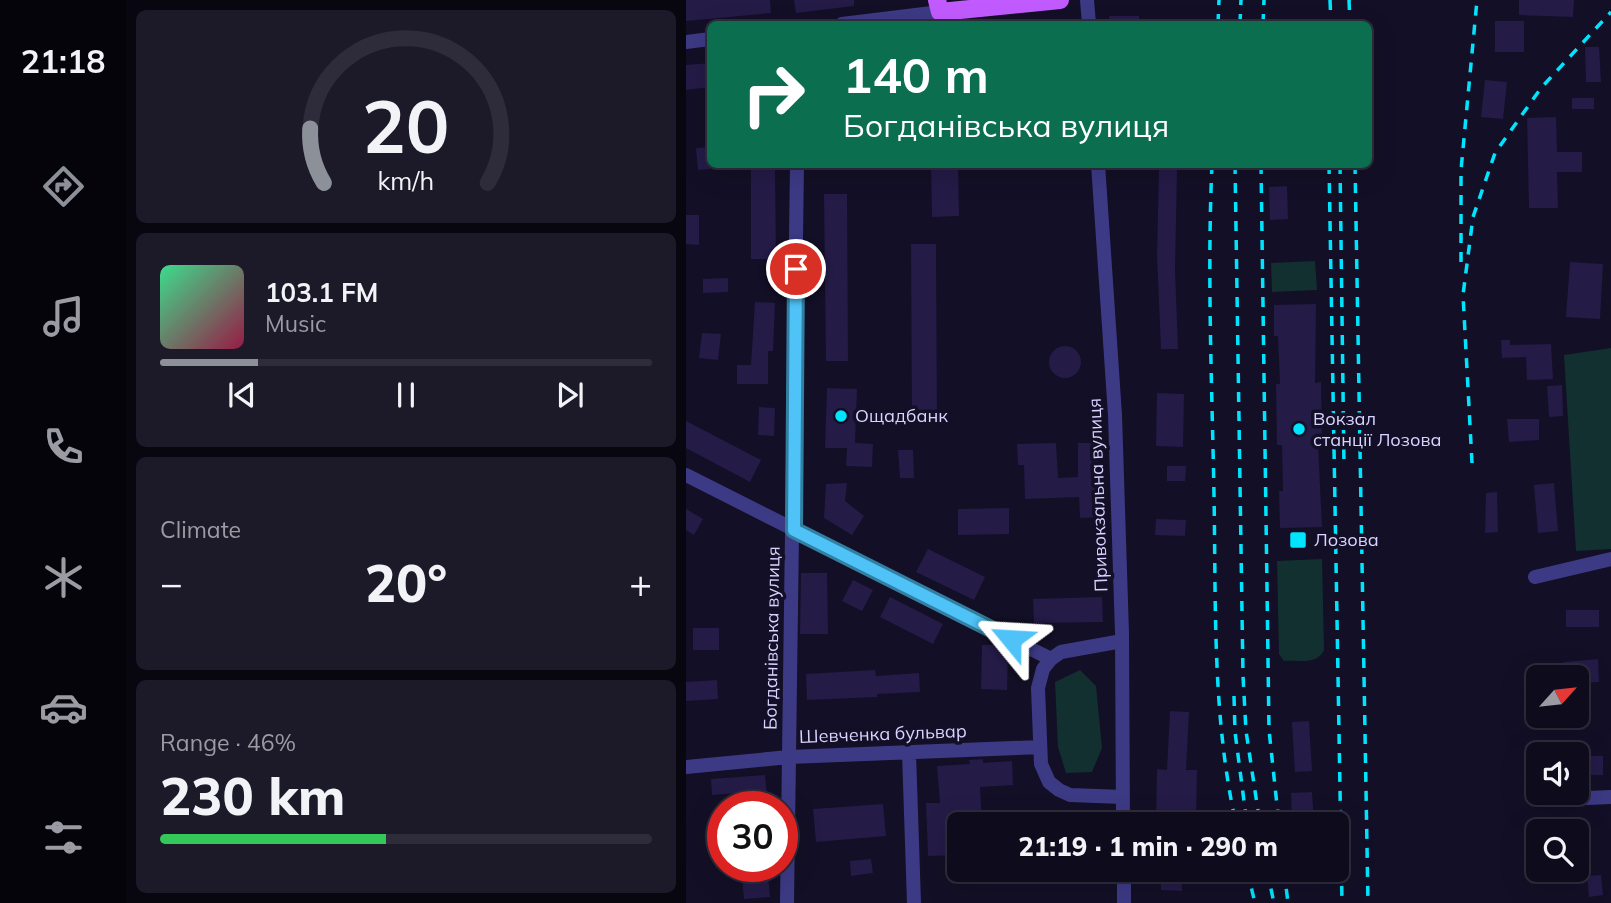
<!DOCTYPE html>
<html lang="en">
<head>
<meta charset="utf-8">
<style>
	body { margin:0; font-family:Mulish,sans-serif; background:#1c1929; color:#f1f3f6; height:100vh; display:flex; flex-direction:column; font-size:26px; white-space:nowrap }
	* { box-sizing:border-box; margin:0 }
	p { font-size:23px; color:#9b9ba3 }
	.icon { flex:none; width:38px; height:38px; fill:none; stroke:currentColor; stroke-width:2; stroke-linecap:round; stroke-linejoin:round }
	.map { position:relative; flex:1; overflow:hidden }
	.sheet { display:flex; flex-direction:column; gap:10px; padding:10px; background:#08060f; width:560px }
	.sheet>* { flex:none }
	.banner { position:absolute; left:21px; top:21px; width:665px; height:147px; border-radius:10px; box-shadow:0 7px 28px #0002,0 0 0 2px #2e2b3b; background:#0b6e4f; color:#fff; overflow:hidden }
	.needle { width:46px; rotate:63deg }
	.fabs { position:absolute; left:840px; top:665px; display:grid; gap:14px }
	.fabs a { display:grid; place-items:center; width:63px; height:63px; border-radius:10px; background:#0e0b1c; box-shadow:0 7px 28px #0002,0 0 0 2px #2e2b3b; font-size:35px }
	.speed { position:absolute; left:21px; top:791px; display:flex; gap:14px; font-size:35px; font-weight:700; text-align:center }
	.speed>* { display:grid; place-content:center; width:91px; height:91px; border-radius:50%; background:#0e0b1c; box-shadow:0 7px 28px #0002,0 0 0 2px #2e2b3b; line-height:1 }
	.speed .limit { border:10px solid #d22; background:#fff; color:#111 }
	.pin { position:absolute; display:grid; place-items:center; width:60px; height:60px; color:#fff; margin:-30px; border:4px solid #fff; border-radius:50%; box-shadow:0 2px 7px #0007 }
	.me { position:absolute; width:77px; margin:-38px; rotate:297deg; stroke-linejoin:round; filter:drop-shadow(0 0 5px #0008) }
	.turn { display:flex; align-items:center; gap:24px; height:147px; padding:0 21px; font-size:32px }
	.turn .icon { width:91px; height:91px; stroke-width:2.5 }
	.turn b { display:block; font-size:49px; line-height:60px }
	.big { font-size:52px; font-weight:800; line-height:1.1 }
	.sheet .widget { flex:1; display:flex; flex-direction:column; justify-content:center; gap:10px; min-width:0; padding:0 24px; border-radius:10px; background:#1c1929 }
	.sheet .dial { align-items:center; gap:0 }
	.dial svg { height:182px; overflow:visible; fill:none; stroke:#2e2b3b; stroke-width:7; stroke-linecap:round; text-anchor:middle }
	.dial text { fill:#f1f3f6; stroke:none }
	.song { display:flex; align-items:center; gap:21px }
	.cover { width:84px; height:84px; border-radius:10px; background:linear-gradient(135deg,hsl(150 70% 55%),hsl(340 70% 35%)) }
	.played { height:7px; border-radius:4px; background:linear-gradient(90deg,#8c9099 20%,#2e2b3b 20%) }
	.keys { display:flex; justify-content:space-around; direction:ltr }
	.heat { display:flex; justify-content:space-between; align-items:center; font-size:38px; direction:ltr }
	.charge { height:10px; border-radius:5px; background:linear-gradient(90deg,#34c759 46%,#2e2b3b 0) }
	.trip { position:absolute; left:261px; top:812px; width:402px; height:70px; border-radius:10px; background:#0e0b1c; box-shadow:0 7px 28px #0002,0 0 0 2px #2e2b3b; font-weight:800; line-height:70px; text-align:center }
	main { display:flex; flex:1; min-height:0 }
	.tabs { display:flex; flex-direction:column; width:126px; justify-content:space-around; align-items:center; background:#06040b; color:#9b9ba3 }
	.tabs .icon { width:49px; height:49px }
	.tabs .on { color:#8c9099 }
	.tabs b { font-size:32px; color:#f1f3f6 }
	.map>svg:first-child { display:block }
</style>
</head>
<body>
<main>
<nav class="tabs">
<b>21:18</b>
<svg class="icon on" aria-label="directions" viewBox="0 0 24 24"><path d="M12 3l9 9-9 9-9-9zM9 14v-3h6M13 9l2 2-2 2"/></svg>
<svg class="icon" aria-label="music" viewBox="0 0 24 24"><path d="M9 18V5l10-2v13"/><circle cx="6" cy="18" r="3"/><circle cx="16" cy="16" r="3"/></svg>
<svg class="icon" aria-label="phone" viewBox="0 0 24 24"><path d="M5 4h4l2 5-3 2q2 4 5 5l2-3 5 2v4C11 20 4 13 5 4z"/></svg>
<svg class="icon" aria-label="climate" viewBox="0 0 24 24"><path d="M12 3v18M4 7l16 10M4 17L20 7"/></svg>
<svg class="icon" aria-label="car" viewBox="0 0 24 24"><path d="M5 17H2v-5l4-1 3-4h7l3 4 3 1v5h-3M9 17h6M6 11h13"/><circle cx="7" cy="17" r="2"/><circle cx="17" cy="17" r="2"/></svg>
<svg class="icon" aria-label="filters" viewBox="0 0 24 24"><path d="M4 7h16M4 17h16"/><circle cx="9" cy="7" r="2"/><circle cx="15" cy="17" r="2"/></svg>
</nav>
<section class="sheet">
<div class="widget dial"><svg viewBox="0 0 100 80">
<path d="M14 69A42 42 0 1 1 86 69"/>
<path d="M14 69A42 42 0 0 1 8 45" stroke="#8c9099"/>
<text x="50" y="56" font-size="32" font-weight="700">20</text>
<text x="50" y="72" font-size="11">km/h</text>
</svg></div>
<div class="widget">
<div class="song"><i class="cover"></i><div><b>103.1 FM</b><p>Music</p></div></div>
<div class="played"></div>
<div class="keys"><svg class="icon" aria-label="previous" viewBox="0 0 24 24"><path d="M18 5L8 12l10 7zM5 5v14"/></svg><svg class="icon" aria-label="pause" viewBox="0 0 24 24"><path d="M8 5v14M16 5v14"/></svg><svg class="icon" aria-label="next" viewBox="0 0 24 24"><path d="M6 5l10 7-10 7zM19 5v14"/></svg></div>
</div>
<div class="widget"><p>Climate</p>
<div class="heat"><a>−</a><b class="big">20°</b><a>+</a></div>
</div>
<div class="widget"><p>Range · 46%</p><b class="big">230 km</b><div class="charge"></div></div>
</section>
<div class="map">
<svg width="925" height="903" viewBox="0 0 925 903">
	<rect width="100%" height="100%" fill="#130f26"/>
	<!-- green -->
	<path fill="#12302f" d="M629 261 631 290 586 292 585 263Z
		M925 348V549L890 551 878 355Z
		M636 559 638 650C632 665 612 660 598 661L593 654 591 561Z
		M394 670 410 686 416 748 406 772 380 773 372 747 369 682Z"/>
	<!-- building -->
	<path fill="#241b47" d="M0 0H84L85 13 0 21Z
		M108 0H168V6L110 13Z
		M833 0H888L887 17 833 15Z
		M423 16H453V24H424Z
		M809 21H838V52H809Z
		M899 47H913L915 82H900Z
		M24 63V87L0 90V65Z
		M799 80 821 82 817 119 795 117Z
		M886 98H908V109H886Z
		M870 117 871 152H896V172H871L872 208H843L841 118Z
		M24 147V169L12 170 10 148Z
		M65 164H89L90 259H65Z
		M245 164H272L273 216 246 217Z
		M473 170H491L489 270 492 349H475L471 256Z
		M601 186 602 219 584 220 583 187Z
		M138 194H161L162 361H140Z
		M0 215H13V245L0 244Z
		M225 244H250L251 421H226Z
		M884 262 917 264 914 319 880 317Z
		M42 278V292L17 293V279Z
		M69 302 89 303 87 351H82V384H51V365H65Z
		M630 304 629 383 635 382 636 444H632L636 527 594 528 593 491H597L596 445H591L590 384H594L592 336H588V305Z
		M16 333 35 334 32 360 13 358Z
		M815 340H824V345L865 344 867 379 841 380 840 357 816 358Z
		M363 362a16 16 0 1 1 32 0a16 16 0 1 1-32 0Z
		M876 385 877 416 863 417 861 386Z
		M141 388 171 389 169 443 187 444 186 467 160 466 161 448H139Z
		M471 393 498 394 497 447 470 446Z
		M73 407 89 408 88 436 72 435Z
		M821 419H853V440L823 442Z
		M0 421 75 460 64 482 0 448Z
		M370 443 372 478 392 477V443H411L414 517 394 518 393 497 339 499 338 465H332L331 444Z
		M212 450H227L228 478H214Z
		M481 466H500L499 481H481Z
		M161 483 159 501 178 516 166 535 138 518 140 484Z
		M868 483 872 531 852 533 848 485Z
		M811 492 812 532 799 533 800 493Z
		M323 508V534L272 535V509Z
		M0 509 17 519 8 535 0 530Z
		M470 519 500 520 499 536 469 535Z
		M242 549 299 577 288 600 230 572Z
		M115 573H141L142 634H114Z
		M167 580 187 590 176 611 156 601Z
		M204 597 257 624 247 644 194 617Z
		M416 597 417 622 348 623 347 599Z
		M880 610H913V627H880Z
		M7 628H33V650H7Z
		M296 645H316L322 648 321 690 295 689Z
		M912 659 913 682 891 683V677H879L878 662Z
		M189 670 190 676 233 673 234 692 191 694V697L121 700 120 674Z
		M31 680 32 699 0 701V682Z
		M484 711 503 712 500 770H511L510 824H470L471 769 481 770Z
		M623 721 626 771 609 772 606 722Z
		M891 756H917V775H891Z
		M297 759V763L326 761 327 785 294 787 296 824H273V855L242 856 240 803H254L251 766 284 764 283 760Z
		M79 775 82 807H64L63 792 26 795 25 779Z
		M626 792 628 821 606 822 605 793Z
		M197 804 200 836 130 842 127 809Z
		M185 859 187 873 165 876 164 861Z
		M55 866H81L84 897 58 899Z
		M475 870H496V891L475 890Z
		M915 875 917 895 903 897 901 876Z"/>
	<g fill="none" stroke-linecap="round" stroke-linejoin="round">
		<!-- minor -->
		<path stroke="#3d3a85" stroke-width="14" d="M401 0 403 24
			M156 24 254 12
			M0 42 24 39
			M412 164 429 415 436 633 437 824
			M0 475 365 659
			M849 577 925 559
			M436 641 375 652 365 659 357 669 352 688 355 764 363 782 373 790 384 795 437 797
			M223 753 228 903
			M0 767 103 757 354 747
			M853 800 925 797
			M438 870V903
			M101 903 111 164"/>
		<!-- primary -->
		<path stroke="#c25bff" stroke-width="18" d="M251 0 254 12 374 0"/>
		<!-- rail -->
		<path stroke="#00e5ff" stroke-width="3.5" stroke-dasharray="10 9" stroke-linecap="butt" d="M644 0 645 24
			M663 0 664 24
			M532 24 533 0
			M554 24 555 0
			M577 24 578 0
			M526 164C521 274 526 385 528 495 530 605 526 716 550 824
			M549 164 557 676 560 731 574 824
			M575 164 583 730 593 824
			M643 164 656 903
			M654 164 658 466
			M669 164 682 903
			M775 262V170L791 0
			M786 463 777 295 787 217 809 153 855 88 925 12
			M548 696 549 732 561 824
			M561 870 569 903
			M581 870 588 903
			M598 870 602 903"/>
	</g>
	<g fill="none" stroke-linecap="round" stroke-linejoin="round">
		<!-- route casing -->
		<g stroke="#337fa1" stroke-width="18">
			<path id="route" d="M110 269 108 530 325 639"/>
		</g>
		<!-- route -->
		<use href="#route" stroke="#4fc3f7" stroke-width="12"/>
	</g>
	<!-- markers -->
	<g fill="#00e5ff" stroke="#130f26" stroke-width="2.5">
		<circle cx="155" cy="416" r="7"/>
		<circle cx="613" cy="429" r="7"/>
		<rect x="603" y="531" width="18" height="18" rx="3.5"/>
	</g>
	<g text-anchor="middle" stroke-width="7" stroke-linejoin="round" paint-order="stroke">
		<!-- poi labels -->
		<g font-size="18" fill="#d9d4ff" stroke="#130f26" text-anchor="start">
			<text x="169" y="422">Ощадбанк</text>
			<text x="627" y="425">Вокзал<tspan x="627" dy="21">станції Лозова</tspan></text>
			<text x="628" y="546">Лозова</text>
		</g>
		<!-- street labels -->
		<g font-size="18" fill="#d9d4ff" stroke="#130f26">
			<text transform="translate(412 495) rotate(-92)" y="6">Привокзальна вулиця</text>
			<text transform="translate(86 638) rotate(-89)" y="6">Богданівська вулиця</text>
			<text transform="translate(197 734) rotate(-2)" y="6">Шевченка бульвар</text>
		</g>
	</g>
</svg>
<div class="fabs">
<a><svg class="needle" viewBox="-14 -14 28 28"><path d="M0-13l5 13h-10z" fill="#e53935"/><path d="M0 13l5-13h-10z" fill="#9b9ba3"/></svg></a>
<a><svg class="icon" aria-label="sound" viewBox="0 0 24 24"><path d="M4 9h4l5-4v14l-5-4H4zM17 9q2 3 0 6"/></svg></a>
<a><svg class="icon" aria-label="search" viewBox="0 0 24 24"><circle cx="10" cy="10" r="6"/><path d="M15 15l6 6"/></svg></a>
</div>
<div class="speed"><div class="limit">30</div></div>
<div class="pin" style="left:110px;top:269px;background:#d93025"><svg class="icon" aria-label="arrive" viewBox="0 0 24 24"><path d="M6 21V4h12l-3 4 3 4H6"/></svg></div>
<svg class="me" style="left:325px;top:639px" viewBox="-20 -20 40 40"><path d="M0-17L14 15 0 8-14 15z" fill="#4fc3f7" stroke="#fff" stroke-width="4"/></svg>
<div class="trip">21:19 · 1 min · 290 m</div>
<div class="banner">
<div class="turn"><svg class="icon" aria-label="right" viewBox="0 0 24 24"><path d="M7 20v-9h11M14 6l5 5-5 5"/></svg><div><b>140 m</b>Богданівська вулиця</div></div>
</div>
</div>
</main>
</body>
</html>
